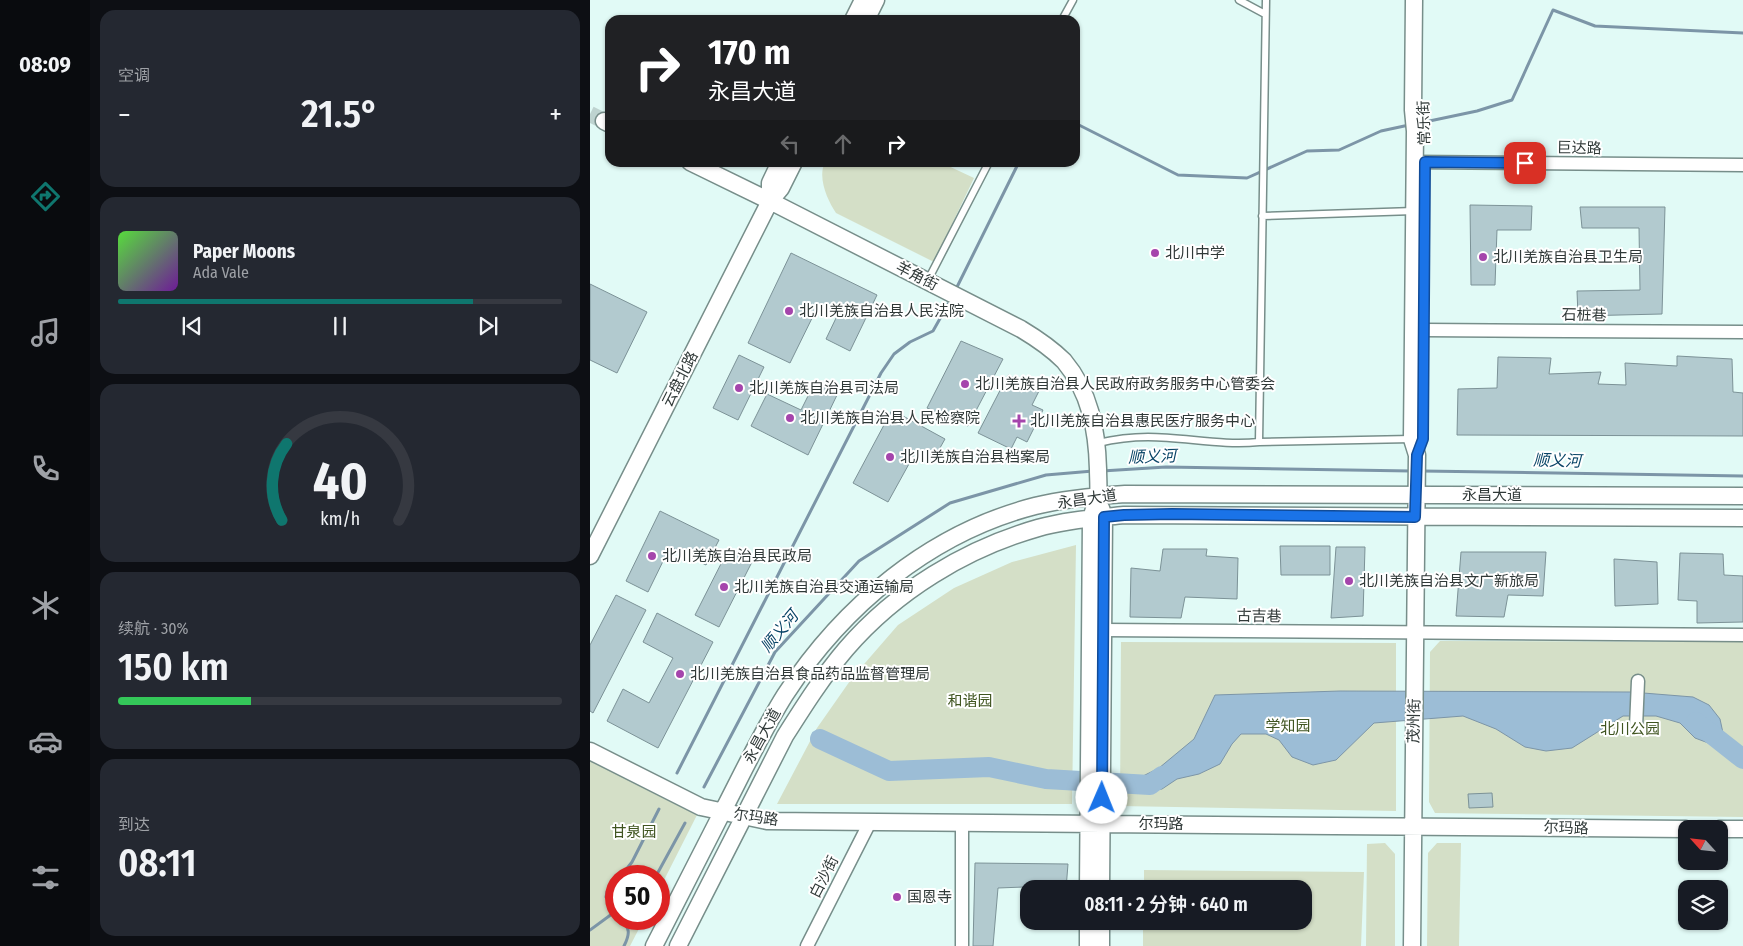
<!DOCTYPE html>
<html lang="zh">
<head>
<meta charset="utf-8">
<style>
	body { margin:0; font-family:"Fira Sans Condensed","Noto Sans SC",sans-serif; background:#242831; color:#f1f3f6; height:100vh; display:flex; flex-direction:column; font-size:19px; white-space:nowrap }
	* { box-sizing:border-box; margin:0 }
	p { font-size:16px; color:#9ea1a6 }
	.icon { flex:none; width:28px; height:28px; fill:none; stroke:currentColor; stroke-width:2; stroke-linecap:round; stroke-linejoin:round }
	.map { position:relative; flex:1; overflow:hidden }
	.sheet { display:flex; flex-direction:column; gap:10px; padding:10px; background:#0d0f14; width:500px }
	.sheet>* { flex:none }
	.guide { position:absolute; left:15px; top:15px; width:475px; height:152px; border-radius:15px; box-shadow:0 1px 4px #0004; background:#202124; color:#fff; overflow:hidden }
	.needle { width:32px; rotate:297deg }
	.fabs { position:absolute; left:1088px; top:820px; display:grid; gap:10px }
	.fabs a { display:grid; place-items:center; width:50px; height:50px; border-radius:10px; background:#171b24; box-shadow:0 1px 4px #0004; font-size:25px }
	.speed { position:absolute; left:15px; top:865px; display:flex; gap:10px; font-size:25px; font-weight:700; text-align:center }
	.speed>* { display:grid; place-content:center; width:65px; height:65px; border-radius:50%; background:#171b24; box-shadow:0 1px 4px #0004; line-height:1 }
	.speed .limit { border:8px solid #d22; background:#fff; color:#111 }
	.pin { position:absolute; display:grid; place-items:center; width:42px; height:42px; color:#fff; margin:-21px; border-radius:10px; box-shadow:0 2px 8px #0006 }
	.me { position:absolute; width:55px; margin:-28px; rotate:1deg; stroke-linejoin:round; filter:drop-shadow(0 0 4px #0008) }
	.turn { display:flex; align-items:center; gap:18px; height:105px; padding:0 20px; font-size:22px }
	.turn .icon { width:65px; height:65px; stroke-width:2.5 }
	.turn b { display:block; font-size:35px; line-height:42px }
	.lanes { display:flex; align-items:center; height:48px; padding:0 20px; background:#0003; justify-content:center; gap:25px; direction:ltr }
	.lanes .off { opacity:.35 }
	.big { font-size:38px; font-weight:600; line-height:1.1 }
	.sheet .card { flex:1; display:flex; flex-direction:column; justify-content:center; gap:8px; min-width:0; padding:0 18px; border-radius:15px; background:#242831 }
	.sheet .dial { align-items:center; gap:0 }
	.dial svg { height:130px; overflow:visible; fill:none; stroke:#363941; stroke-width:7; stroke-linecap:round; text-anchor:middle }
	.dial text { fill:#f1f3f6; stroke:none }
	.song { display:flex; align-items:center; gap:15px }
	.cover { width:60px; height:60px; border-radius:8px; background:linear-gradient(135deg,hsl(110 70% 55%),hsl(280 70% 35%)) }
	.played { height:5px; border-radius:2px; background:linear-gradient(90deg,#0f766e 80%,#363941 80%) }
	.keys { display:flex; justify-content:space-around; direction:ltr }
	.heat { display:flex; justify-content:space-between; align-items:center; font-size:28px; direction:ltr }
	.charge { height:8px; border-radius:4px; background:linear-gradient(90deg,#34c759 30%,#363941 0) }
	.trip { position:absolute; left:430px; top:880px; width:292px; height:50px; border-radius:15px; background:#171b24; box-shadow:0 1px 4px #0004; font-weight:600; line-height:50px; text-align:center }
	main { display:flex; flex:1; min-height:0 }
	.menu { display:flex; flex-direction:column; width:90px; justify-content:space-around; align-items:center; background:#090b0e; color:#9ea1a6 }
	.menu .icon { width:35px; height:35px }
	.menu .current { color:#0f766e }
	.menu b { font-size:22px; color:#f1f3f6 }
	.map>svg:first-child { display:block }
</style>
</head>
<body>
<main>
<nav class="menu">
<b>08:09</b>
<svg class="icon current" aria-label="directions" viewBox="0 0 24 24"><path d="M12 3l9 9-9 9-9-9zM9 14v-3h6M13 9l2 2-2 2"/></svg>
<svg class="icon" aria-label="music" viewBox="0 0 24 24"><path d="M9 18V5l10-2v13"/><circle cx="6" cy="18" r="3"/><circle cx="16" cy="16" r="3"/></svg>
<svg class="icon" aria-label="phone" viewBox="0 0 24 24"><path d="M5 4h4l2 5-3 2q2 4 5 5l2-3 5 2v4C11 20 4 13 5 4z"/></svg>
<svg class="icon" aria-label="climate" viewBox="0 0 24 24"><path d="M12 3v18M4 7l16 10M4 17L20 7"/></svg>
<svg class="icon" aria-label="car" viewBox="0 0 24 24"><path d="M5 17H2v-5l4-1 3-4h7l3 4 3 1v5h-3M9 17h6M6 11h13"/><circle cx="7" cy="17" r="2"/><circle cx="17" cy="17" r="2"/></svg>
<svg class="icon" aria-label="filters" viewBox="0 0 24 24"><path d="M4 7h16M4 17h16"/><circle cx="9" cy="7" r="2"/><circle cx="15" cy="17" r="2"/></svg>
</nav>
<section class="sheet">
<div class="card"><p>空调</p>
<div class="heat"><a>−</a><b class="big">21.5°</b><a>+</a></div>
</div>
<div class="card">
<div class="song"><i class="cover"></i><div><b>Paper Moons</b><p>Ada Vale</p></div></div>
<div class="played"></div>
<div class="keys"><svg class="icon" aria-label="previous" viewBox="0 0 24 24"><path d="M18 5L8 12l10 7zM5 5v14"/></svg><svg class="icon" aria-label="pause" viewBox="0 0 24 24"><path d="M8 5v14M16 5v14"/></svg><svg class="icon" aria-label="next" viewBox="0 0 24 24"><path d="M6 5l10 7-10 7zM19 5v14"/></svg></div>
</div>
<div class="card dial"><svg viewBox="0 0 100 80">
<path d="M14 69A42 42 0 1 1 86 69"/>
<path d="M14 69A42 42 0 0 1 17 22" stroke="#0f766e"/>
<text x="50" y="56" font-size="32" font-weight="700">40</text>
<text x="50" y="72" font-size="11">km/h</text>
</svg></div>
<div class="card"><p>续航 · 30%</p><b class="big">150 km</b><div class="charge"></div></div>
<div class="card"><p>到达</p><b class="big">08:11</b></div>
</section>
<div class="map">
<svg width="1153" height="946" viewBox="0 0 1153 946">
	<rect width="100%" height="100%" fill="#e1faf6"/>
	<!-- green -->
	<path fill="#d4dfc7" d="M235 162 352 163 384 178 344 262 246 213C238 201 227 178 235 162Z
		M486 545 482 804H187L227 728 262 678 308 625 364 588 422 562Z
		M850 641 1153 642V817L845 813 839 802 840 652Z
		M531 642 806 643V811L530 806Z
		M0 761 107 815 69 890V876H26V919H54L40 946H0Z
		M795 843 805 854V946H776L777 844Z
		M847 843H871L869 946H837L838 853Z
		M554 870 774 872 771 946H553V921H714V889H554Z"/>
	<!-- water -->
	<path fill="#9cbdd6" stroke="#7c95a7" d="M750 691 1041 692 1103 697 1119 705 1130 719 1133 733 1121 744 1105 738 1090 723 1066 716H1033L982 748 956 751 935 747 906 729 873 716 784 723 746 760 723 765 702 757 689 740 676 734H651L642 744 630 764 609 774 587 779 572 789 550 792 547 779 569 768 604 739 625 695Z"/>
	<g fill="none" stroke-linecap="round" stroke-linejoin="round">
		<!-- stream -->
		<path stroke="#7c95a7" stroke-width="3" d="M485 123 588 175 657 178 717 151 749 150 791 131 819 125
			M830 123 887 111 922 100 963 10 1005 26 1153 33
			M365 291 429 162
			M512 471 576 467 821 471
			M832 471 1153 476
			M87 773 291 373 304 354 320 342 343 331 361 299
			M114 787 185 652 269 561 360 503 456 475 503 471
			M31 876 42 862 69 809
			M66 876 95 823
			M32 919C40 929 40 934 34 946
			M0 930 26 911 16 897 17 892 26 881"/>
		<!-- river -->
		<path stroke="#9cbdd6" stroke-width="20" d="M1106 722 1153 759
			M230 739 299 771 399 767 456 779 560 785 572 776"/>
	</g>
	<!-- building -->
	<path fill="#b2cacf" stroke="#7c9297" d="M880 205 942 206 941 230H907L905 285H881Z
		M990 207H1075L1072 314 988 316 987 291 1050 290 1049 228H992Z
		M201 253 287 295 260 351 236 339 247 316 228 306 200 363 158 343Z
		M0 284 57 312 27 373 0 360Z
		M371 341 413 359 378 426 337 408Z
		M149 355 174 367 148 420 123 408Z
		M1087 356 1142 359 1143 392 1153 393V436L867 435 868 389 907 388 908 357 961 358 959 374 1011 372 1008 384 1036 385 1035 363 1087 366Z
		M418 375 449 391 442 405 453 410 437 442 427 437 421 449 388 433Z
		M225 382 248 393 218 455 161 426 177 394 211 410Z
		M302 410 355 439 342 462 325 453 298 502 263 483Z
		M70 511 129 540 116 565 80 547 58 592 36 581Z
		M690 546H740V575H691Z
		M746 547H775L773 616 741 618Z
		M139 548 163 560 129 627 105 615Z
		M573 549H617L616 556 648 558 647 599 595 597 591 618 540 617 541 568 570 571Z
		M871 552H956L953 596 918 595 914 617 866 616Z
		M1090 553 1133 554 1134 575 1153 576V622L1107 623V601L1088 600Z
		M1024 559 1067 562 1068 604 1025 606Z
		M26 595 56 610 3 713 0 711V645Z
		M67 613 123 642 68 748 17 721 33 689 59 703 83 658 53 642Z
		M902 793 903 807 879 808 878 794Z
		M385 863 478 864 476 889H439V909H431L434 887 408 888 403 946H383Z"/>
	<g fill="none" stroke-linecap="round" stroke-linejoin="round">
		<!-- secondary-tunnel -->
		<path stroke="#bed3d0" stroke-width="16" stroke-dasharray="16 8" stroke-linecap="butt" d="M0 114 14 121"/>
		<!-- lane casing -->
		<g stroke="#778e8a" stroke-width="9">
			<path id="lane" d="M649 0 675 14
				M472 20 483 0
				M672 216 824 211
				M338 280 399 162
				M669 442 676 0
				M508 443C525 439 541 437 558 437 595 437 632 446 669 442L822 439"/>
		</g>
		<!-- street casing -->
		<g stroke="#778e8a" stroke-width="15">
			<path id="street" d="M825 162 1153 165
				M834 330 1153 332
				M513 630 1153 635
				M1046 727 1048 681
				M217 946 280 822
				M372 946V823"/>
		</g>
		<!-- secondary casing -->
		<g stroke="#778e8a" stroke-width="19">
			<path id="secondary" d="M263 20 273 0
				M276 20 286 0
				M14 121 20 124
				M100 162 180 201 431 329C446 338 461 348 474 361 500 392 507 430 508 469 508 478 509 488 508 496 506 504 503 511 501 519L498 889
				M180 201V183L190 162
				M0 556 180 201 191 188 204 162
				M0 751 111 807 177 821 1096 829
				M1129 829H1153
				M511 889 514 517 511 508
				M64 946C88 899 112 852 136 805 155 768 173 730 195 695 253 606 340 533 445 506 474 499 505 496 535 494L1153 496
				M88 946 195 736C214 706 233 676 256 649 306 591 375 549 448 528 476 520 506 518 534 515L1153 518
				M498 946V921
				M511 946V921
				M822 946 827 455 822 439 825 131 823 110 824 0"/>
		</g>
		<!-- lane -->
		<use href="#lane" stroke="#fff" stroke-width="6"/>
		<!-- street -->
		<use href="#street" stroke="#fff" stroke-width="12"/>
		<!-- secondary -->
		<use href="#secondary" stroke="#fff" stroke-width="16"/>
	</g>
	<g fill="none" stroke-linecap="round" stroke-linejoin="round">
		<!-- route casing -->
		<g stroke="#114b97" stroke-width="12">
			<path id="route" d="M512 798 514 517 534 515 582 514 825 517 827 455 833 439 835 162 935 163"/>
		</g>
		<!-- route -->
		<use href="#route" stroke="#1a73e8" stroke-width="9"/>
	</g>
	<!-- markers -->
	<g fill="#a545ac" stroke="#fff" stroke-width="2">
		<circle cx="565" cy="253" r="5"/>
		<circle cx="893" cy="257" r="5"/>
		<circle cx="199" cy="311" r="5"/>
		<circle cx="375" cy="384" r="5"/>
		<circle cx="149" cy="388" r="5"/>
		<circle cx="200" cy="418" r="5"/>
		<path d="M426.5 413.5h5v5h5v5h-5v5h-5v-5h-5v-5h5z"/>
		<circle cx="300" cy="457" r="5"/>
		<circle cx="62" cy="556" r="5"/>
		<circle cx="759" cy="581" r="5"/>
		<circle cx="134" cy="587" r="5"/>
		<circle cx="90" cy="674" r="5"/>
		<circle cx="307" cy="897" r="5"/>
	</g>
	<g text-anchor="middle" stroke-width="4" stroke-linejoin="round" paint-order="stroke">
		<!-- street labels -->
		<g font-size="15" fill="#303938" stroke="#fff">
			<text transform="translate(834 123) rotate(-92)" y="5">常乐街</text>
			<text transform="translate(989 148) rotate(1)" y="5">巨达路</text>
			<text transform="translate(327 276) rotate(27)" y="5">羊角街</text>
			<text transform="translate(994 315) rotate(1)" y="5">石桩巷</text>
			<text transform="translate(90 379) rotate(-63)" y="5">云盘北路</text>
			<text x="902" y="500">永昌大道</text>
			<text transform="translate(497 499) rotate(-8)" y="5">永昌大道</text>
			<text transform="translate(669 616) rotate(1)" y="5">古吉巷</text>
			<text transform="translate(824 721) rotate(-89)" y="5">茂州街</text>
			<text transform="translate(172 736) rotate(-61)" y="5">永昌大道</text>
			<text transform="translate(166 817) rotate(8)" y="5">尔玛路</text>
			<text x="571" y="829">尔玛路</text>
			<text transform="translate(976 828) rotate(1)" y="5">尔玛路</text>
			<text transform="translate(234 877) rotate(-63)" y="5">白沙街</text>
		</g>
		<!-- poi labels -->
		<g font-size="15" fill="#303938" stroke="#fff" text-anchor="start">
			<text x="575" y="258">北川中学</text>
			<text x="903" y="262">北川羌族自治县卫生局</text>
			<text x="209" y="316">北川羌族自治县人民法院</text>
			<text x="385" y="389">北川羌族自治县人民政府政务服务中心管委会</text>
			<text x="159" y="393">北川羌族自治县司法局</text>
			<text x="210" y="423">北川羌族自治县人民检察院</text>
			<text x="440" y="426">北川羌族自治县惠民医疗服务中心</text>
			<text x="310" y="462">北川羌族自治县档案局</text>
			<text x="72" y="561">北川羌族自治县民政局</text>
			<text x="769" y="586">北川羌族自治县文广新旅局</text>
			<text x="144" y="592">北川羌族自治县交通运输局</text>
			<text x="100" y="679">北川羌族自治县食品药品监督管理局</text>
			<text x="317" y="902">国恩寺</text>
		</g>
		<!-- park labels -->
		<g font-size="15" fill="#405521" stroke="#fff">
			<text x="380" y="706">和谐园</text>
			<text x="698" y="731">学知园</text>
			<text x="1040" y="734">北川公园</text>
			<text x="44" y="837">甘泉园</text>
		</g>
		<!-- water labels -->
		<g font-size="16" font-style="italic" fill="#084466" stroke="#fff">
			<text transform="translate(562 456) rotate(-2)" y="6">顺义河</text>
			<text transform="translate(967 460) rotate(1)" y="6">顺义河</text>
			<text transform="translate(189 631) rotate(-50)" y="6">顺义河</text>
		</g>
	</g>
</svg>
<div class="fabs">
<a><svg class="needle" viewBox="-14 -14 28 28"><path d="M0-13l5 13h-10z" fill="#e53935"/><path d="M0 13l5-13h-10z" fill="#9ea1a6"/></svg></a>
<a><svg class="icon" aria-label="layers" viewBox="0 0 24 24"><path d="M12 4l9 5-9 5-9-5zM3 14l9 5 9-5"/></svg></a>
</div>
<div class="speed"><div class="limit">50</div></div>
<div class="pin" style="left:935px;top:163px;background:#d93025"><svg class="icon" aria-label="arrive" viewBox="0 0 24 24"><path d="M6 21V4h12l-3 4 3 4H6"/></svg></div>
<svg class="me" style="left:512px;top:798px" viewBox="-20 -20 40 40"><circle r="19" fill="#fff"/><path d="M0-13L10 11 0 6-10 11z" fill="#1a73e8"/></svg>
<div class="trip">08:11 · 2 分钟 · 640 m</div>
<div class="guide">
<div class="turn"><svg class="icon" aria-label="right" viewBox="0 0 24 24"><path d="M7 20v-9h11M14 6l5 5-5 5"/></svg><div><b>170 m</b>永昌大道</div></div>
<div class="lanes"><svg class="icon off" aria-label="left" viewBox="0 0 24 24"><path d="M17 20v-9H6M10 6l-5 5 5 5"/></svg><svg class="icon off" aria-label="ahead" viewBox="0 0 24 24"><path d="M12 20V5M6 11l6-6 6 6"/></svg><svg class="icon" aria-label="right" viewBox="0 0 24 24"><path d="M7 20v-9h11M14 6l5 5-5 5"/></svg></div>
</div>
</div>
</main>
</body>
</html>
